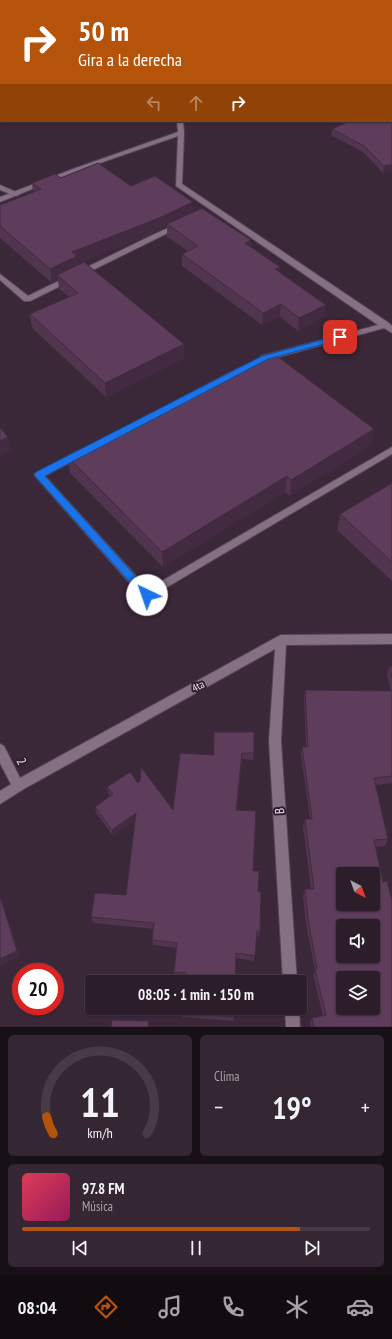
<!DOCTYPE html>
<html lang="es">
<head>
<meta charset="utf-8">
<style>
	body { margin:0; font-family:"PT Sans Narrow",sans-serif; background:#342632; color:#f1f3f6; height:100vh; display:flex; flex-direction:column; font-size:15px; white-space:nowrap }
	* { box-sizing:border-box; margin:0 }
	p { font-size:13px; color:#a6a2a8 }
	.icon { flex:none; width:22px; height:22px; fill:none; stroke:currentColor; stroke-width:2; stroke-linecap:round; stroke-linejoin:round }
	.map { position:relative; height:1027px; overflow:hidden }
	.sheet { display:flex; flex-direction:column; gap:8px; padding:8px; background:#181017; flex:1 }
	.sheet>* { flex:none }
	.top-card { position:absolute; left:0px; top:0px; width:392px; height:122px; box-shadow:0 1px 3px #0004,0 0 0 1px #483b47; background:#b45309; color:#fff; overflow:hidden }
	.needle { width:26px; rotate:139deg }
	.controls { position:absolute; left:336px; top:867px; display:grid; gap:8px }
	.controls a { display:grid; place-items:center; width:44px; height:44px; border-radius:4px; background:#2c1d2a; box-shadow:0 1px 3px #0004,0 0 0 1px #483b47; font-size:20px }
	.speed { position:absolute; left:12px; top:963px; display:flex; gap:8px; font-size:20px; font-weight:700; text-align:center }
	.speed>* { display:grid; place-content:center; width:52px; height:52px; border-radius:50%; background:#2c1d2a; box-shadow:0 1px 3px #0004,0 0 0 1px #483b47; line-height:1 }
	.speed .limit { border:6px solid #d22; background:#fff; color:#111 }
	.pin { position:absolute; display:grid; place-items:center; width:34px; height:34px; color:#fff; margin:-17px; border-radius:8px; box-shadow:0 2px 6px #0006 }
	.me { position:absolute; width:44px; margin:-22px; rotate:318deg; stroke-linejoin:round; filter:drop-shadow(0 0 3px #0008) }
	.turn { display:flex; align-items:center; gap:14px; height:84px; padding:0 12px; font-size:18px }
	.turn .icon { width:52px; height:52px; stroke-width:2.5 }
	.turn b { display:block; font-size:28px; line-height:34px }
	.lanes { display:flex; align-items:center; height:38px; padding:0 12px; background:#0003; justify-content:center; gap:20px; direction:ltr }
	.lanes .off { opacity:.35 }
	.big { font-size:30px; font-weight:700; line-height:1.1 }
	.sheet .tile { flex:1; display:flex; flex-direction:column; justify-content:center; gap:6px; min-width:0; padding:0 14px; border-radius:6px; background:#342632 }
	.sheet .dial { align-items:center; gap:0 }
	.dial svg { height:104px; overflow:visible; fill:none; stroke:#483b47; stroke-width:7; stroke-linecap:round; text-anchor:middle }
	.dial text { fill:#f1f3f6; stroke:none }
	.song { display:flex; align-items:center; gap:12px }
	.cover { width:48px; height:48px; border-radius:6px; background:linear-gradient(135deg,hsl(350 70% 55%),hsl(330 70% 35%)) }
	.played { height:4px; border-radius:2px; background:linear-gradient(90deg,#b45309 80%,#483b47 80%) }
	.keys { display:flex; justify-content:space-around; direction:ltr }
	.heat { display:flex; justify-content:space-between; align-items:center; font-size:22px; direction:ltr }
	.sheet .tiles { flex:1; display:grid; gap:8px; grid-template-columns:1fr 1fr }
	.tile:last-child { grid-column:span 2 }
	.trip { position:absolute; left:85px; top:975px; width:222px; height:40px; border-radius:4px; background:#2c1d2a; box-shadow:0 1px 3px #0004,0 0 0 1px #483b47; font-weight:700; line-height:40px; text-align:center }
	.dock { display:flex; height:64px; justify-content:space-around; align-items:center; background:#120c11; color:#a6a2a8 }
	.dock .icon { width:28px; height:28px }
	.dock .selected { color:#b45309 }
	.dock b { font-size:18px; color:#f1f3f6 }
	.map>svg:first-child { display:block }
</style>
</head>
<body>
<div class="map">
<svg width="392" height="1027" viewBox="0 0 392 1027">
	<rect width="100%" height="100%" fill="#3a2738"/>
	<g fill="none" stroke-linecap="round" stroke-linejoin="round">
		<!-- service casing -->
		<g stroke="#554554" stroke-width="2">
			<path id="service" d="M177 121H183L184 133 182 184 389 323 392 326V333L384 328 264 361 261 360 260 358 261 356 378 325 176 186 178 136 77 171 0 202V197L73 169 178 132Z
				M175 224H178L182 226 30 301H24L0 280V274L28 296Z
				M241 367 245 370 244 372 155 419H149L147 417 149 415Z
				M392 447V454L147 599 143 598 34 475 36 473 78 451H84L86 453 84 455 45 476 148 589Z
				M18 780 22 782 24 786 22 790 0 804V791Z"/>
		</g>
		<!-- minor casing -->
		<g stroke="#554554" stroke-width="2">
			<path id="minor" d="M0 185 18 193 20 194 16 196 0 190Z
				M392 634V644L286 645 281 741 297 982H283L269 741 275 649 22 790 18 792 14 790 0 763V744L4 746 20 778 277 637 281 635Z
				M285 1008H299L300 1027H286Z"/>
		</g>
		<!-- service -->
		<use href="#service" fill="#856f82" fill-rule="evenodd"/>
		<!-- minor -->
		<use href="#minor" fill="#856f82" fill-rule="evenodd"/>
	</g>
	<!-- wall -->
	<path fill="#51344e" d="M0 0H392V22H391V1H1V40H0Z
		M391 22H392V171L383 173 363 152 331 135 332 129 391 121Z
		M32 183 131 186 193 202V212L251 240V247L280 267 279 272 326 305 324 317 298 331 280 317 262 325 182 266V254L188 251 167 237V228L78 264V265L184 358 106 397 32 328 30 314 69 297 59 289 58 280 52 283 0 238V205L33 192Z
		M164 411 374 429 371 445 290 496 285 492 163 567 70 473 68 457Z
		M392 483V581L337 530 340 514Z
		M389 667H392V783L376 785 388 839 385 846 375 847 392 1027H311L310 1022 312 1018 323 1016 313 975 315 970 306 925 303 896 305 889H311L303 826 305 819H310L301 755 302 747H306L304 698 305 690 391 691 387 675Z
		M214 732 254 753 253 760 242 759 237 810 253 871 258 892 260 931 259 937 256 936 254 961 236 958 185 978 174 977V972L176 948 153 945 152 940 154 929 93 923 91 917 126 895 135 820 113 836 96 813 95 807 110 796 108 793 107 787 138 783 173 810 213 755Z
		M182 1012 234 1017 233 1021 182 1017Z"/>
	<!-- shaded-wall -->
	<path fill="#422a40" d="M392 165V171L383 173 384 166Z
		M193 202V216L167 224V228L160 231 78 264 79 270 57 275 58 280 52 283 50 269 72 252Z
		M251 240 250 253 245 243Z
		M280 267 279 279 275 269Z
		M281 304 280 317 262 325 263 313Z
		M326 305 324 317 298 331 299 318Z
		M184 344V358L106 397 105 383Z
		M374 429 371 445 290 496 291 480Z
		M8 437 11 450 0 456V441Z
		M287 476 285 492 163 567 162 552Z
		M136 813 137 819 113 836 112 830Z
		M0 895 2 900 20 956 0 966Z"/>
	<!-- building -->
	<path fill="#5e3c5b" stroke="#422a40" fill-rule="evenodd" d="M0 0H392V16L391 17V1H1V35L0 34Z
		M391 22H392V94H391Z
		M391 100H392V165L384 166 364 146 332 129 350 121H391Z
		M98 163 131 186 155 176 193 202 159 218 72 252 77 256 50 269 0 226V205L41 189 32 183 55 174 61 178Z
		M200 209H203L251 240 245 243 280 267 275 269 326 305 299 318 281 304 263 313 182 254 198 246 167 224Z
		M84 262 184 344 105 383 30 314 78 293 57 275Z
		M273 353 374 429 291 480 287 476 162 552 68 457 160 408 164 411Z
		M0 428 8 437 0 441Z
		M392 483V562L340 514Z
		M389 667H392V678Z
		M305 690 392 691V776L374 778 388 839 374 840 383 882 387 881 392 900V1027H314L312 1018 326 1015 315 970 317 969 308 919 305 889H314L305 819H312L302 747H308ZM343 874H373V904H343ZM343 926H373V956H343ZM343 978H373V1008H343Z
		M214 732H254V753H242L236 810 256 811 253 871H259L258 892H261L260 931H257L255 956 236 953 235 982H185L186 973 174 972 177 943 152 940 154 923 91 917 95 893 126 895 136 813 112 830 95 807 113 794 107 787 130 772 138 783 140 781 141 767 173 810 180 753 214 755Z
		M0 896 17 951 0 959Z
		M182 1008H234V1017L182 1012Z
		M112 1020 149 1021 148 1027H111Z"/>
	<!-- route -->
	<path fill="#1a73e8" stroke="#114b97" d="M340 335 343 336V339L268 359 45 476 150 592 152 595 150 598H144L34 475 36 472 262 356Z"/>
	<g text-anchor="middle" stroke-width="4" stroke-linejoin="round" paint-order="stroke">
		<!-- street labels -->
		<g font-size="11" fill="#eadde8" stroke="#301e2e">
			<text transform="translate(198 686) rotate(-29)" y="4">4ta</text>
		</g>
		<!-- near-street labels -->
		<g font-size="13" fill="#eadde8" stroke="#301e2e">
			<text transform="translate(22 761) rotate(63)" y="5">2</text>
			<text transform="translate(279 811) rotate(-94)" y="5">B</text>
		</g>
	</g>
</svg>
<div class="controls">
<a><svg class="needle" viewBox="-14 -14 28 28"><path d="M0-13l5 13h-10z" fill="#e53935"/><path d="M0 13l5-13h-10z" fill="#a6a2a8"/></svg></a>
<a><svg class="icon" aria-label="sound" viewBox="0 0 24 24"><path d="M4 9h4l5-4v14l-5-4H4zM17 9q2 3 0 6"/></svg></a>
<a><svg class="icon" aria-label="layers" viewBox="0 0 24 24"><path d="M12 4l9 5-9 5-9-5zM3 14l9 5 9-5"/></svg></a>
</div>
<div class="speed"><div class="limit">20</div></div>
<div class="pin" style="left:340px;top:337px;background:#d93025"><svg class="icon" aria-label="arrive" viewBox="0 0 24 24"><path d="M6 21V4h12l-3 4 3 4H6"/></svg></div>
<svg class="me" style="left:147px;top:595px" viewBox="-20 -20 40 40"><circle r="19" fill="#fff"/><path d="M0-13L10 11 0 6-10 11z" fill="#1a73e8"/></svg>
<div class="trip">08:05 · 1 min · 150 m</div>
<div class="top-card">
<div class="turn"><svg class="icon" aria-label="right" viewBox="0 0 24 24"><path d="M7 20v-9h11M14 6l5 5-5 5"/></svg><div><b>50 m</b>Gira a la derecha</div></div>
<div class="lanes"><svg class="icon off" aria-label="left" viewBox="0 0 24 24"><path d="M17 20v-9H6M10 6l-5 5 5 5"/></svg><svg class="icon off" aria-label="ahead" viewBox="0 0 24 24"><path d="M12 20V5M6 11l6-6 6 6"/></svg><svg class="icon" aria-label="right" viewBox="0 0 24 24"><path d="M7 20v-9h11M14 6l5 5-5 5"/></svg></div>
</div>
</div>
<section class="sheet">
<div class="tiles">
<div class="tile dial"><svg viewBox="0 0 100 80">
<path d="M14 69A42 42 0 1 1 86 69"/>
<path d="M14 69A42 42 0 0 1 9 56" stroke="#b45309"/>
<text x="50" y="56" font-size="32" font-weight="700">11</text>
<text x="50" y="72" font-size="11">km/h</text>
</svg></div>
<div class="tile"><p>Clima</p>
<div class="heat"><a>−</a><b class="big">19°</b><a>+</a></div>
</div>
<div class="tile">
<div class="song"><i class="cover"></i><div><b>97.8 FM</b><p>Música</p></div></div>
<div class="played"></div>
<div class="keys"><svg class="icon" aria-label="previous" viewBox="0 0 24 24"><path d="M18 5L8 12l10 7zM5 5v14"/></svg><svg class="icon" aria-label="pause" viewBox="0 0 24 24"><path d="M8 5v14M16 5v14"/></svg><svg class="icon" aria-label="next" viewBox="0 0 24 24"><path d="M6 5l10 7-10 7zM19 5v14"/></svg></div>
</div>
</div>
</section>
<nav class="dock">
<b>08:04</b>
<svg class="icon selected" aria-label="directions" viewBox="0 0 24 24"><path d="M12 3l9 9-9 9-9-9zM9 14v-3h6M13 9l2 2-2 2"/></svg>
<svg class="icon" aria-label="music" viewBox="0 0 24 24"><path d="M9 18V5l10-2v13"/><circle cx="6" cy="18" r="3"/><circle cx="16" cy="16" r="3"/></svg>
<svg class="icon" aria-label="phone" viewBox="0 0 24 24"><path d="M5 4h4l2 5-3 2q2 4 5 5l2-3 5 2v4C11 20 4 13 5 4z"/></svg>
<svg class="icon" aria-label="climate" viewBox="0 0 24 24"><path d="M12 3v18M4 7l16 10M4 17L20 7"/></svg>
<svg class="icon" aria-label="car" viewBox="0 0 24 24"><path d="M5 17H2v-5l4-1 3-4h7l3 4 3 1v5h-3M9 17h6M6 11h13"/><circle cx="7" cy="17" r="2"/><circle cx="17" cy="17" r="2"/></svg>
</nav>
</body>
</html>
